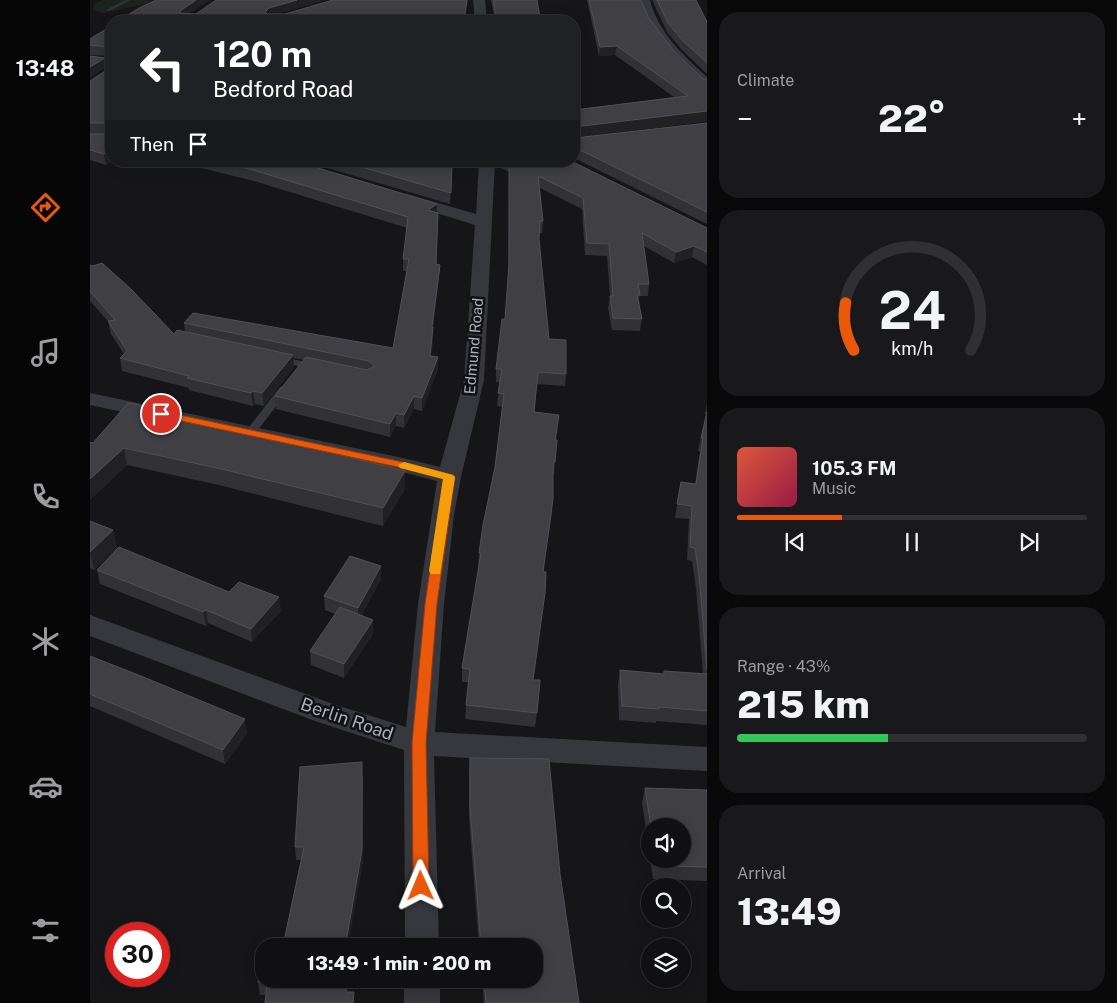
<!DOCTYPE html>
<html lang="en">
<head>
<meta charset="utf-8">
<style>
	body { margin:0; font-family:"Public Sans",sans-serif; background:#19191b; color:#f1f3f6; height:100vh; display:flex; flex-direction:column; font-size:19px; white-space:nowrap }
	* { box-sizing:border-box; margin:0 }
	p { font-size:16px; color:#9c9d9f }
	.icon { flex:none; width:28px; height:28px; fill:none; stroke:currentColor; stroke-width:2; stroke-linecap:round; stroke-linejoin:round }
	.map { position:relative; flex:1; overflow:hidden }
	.panel { display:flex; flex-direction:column; gap:12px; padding:12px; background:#09090a; width:410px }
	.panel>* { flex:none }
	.guide { position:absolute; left:15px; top:15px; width:475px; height:152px; border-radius:20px; box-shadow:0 2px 12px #0003,0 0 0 1px #303032; background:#202124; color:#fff; overflow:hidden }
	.buttons { position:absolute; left:551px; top:818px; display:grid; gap:10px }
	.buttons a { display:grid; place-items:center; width:50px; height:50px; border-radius:50%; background:#101012; box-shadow:0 2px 12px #0003,0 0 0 1px #303032; font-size:25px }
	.speed { position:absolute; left:15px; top:922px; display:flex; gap:10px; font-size:25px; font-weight:700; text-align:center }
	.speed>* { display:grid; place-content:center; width:65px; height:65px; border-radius:50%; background:#101012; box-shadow:0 2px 12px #0003,0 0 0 1px #303032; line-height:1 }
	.speed .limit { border:8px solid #d22; background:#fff; color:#111 }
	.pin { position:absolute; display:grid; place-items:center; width:42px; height:42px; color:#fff; margin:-21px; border:2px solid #fff; border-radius:50%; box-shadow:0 1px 5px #0007 }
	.me { position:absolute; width:55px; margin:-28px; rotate:359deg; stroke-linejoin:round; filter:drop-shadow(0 0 4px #0008) }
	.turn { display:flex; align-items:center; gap:18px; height:105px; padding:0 25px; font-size:22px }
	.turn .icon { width:65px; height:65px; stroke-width:2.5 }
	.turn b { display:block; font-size:35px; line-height:42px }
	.then { display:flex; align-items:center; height:48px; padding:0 25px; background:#0003; gap:10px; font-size:19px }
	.big { font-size:38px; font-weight:800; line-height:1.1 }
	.panel .widget { flex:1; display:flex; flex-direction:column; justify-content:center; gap:8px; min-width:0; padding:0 18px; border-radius:20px; background:#19191b }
	.panel .dial { align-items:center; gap:0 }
	.dial svg { height:130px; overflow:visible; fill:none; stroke:#303032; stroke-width:7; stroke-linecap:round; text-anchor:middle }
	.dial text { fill:#f1f3f6; stroke:none }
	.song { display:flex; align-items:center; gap:15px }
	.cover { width:60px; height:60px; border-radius:8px; background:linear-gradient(135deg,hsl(10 70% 55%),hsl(340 70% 35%)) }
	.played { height:5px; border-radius:2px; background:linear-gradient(90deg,#ea580c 30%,#303032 30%) }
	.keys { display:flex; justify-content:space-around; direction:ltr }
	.heat { display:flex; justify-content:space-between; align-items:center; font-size:28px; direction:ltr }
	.charge { height:8px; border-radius:4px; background:linear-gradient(90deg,#34c759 43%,#303032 0) }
	.trip { position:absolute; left:165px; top:938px; width:288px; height:50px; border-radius:20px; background:#101012; box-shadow:0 2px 12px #0003,0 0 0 1px #303032; font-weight:800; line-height:50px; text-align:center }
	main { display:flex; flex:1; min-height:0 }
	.menu { display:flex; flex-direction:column; width:90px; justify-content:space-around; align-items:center; background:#060607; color:#9c9d9f }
	.menu .icon { width:35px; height:35px }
	.menu .on { color:#ea580c }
	.menu b { font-size:22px; color:#f1f3f6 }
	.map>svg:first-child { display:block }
</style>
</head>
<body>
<main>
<nav class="menu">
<b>13:48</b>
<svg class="icon on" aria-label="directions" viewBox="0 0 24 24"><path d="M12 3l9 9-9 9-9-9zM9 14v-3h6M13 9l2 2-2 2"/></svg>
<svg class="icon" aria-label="music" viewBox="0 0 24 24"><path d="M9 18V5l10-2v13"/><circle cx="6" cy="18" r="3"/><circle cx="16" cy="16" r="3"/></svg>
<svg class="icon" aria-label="phone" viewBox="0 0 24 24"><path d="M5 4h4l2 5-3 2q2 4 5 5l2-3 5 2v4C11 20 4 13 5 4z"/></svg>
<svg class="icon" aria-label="climate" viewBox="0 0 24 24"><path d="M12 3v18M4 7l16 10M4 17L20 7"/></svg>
<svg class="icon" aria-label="car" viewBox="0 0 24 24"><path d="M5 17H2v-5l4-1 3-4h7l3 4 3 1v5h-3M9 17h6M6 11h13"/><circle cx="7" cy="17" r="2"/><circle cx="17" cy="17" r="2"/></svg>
<svg class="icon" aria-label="filters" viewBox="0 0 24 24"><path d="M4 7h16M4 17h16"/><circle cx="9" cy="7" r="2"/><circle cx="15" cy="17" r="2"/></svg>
</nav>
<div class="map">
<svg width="617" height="1003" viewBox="0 0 617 1003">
	<rect width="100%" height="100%" fill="#161618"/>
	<!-- green -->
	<path fill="#1c231d" d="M13 0H61L56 4 14 13 3 10 5 4Z"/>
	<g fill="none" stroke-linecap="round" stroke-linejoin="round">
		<!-- stream -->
		<path fill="#2c353c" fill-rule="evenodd" d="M36 0H41L19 11 16 10Z"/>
		<!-- service -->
		<path fill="#37383d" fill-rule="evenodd" d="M189 356 228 365 230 367 225 370 186 361 184 359Z
			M194 386 198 387 199 389 198 391 164 435H156L155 433 156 431 190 387Z"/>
		<!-- minor -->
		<path fill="#37383d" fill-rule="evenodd" d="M383 0H395L397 21H385Z
			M548 0H560C568 32 593 55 617 77V88L612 87C586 62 557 36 548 0Z
			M0 56 21 58V66L0 64Z
			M389 161H405L394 380 371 477 364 515 354 604 345 732 617 747V771L344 756 349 946H315L314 750 225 721 0 636V615L243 704 316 727 328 604 347 481 312 472 0 405V393L313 458 350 467 374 380 385 225 311 202 309 199 311 196 317 194 386 214Z
			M314 979H350V1003H314Z"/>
	</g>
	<!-- wall -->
	<path fill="#323236" d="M401 0H447L450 18V21H405Z
		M497 0H551L558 17 583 50 613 79H617V121L484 138H485L617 123V224L484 158V110L584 97 525 55 509 56Z
		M562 0H606L617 22V74L592 50 577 32Z
		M21 26V56L0 55V39Z
		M21 67V161H22L16 165 0 160V81Z
		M42 161H65L58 165Z
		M83 161H205L347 204 346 264 350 265 349 276 343 327V340L341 356 348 357V369L332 411 324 409 314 428 306 426 300 437 186 409 185 396 214 360 203 358 204 367 174 406 165 404 163 406 99 390V388L32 371 30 358 34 354 21 334 18 321 0 301V265L84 334 95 332 94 323 303 348 317 271H313V259L317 228 164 181Z
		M214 161H365V167H362L360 204Z
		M407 161H481L617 228V265L602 257 584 263 554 246 559 284 558 296H549V301L552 319 550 331 522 330 518 308 520 296 517 256 495 255 492 209 450 188 453 221 452 233H449V239L459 339 476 374 475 386 447 384 444 412 468 428 466 440 465 462 464 475H463L462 513 453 572 443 680 447 713 445 727 375 719 378 682H372V668L389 566H388L389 553 405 467 412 407 407 406 410 382H406V369L415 319 418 276 419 172 407 166Z
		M617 404V725L566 721V723L529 720 528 684 530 670 574 674V671L613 674 606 588 602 561 597 560 599 519 585 518 591 482 605 484 610 451H608L616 414H615Z
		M67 416 315 489 293 526 129 485 37 465 0 500V442L3 443Z
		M0 521 23 530 27 548 4 570 0 568Z
		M7 570 139 592 191 611 162 642 118 623 116 626 10 584Z
		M291 579 271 616 283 634 254 678 221 665 220 651 245 614 235 610 234 596Z
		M0 656 157 733 135 764 0 706Z
		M380 758 470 874 489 1003H394L392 979H444V946H389L379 819V771Z
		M273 776V863L174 979H259L258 992 170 995 168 982 194 941 211 860H206L205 847Z
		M555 788 617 790V881L563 879 560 859H592V826H560V857L552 802Z"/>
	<!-- shaded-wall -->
	<path fill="#212124" d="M106 0H120L91 19 90 13V11Z
		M207 0H236L179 17 175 12 179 8Z
		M377 0H378L375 21H374Z
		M527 46 525 55 509 56 510 47Z
		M15 58 17 67 0 78V67Z
		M617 111V121L484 138V127Z
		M21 150V161H22L16 165 14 154Z
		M57 161H65L58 165Z
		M347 204V215L338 210Z
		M604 246 602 257 584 263 586 252Z
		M350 265 349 276 341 340 342 327Z
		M343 327V340L340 368V356Z
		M203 355 204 367 174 406 172 393Z
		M348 357V369L332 411V398Z
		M163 391 165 404 163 406 161 393Z
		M324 396V409L314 428V415Z
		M65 408 68 425 60 414Z
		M306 413V426L300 437V424Z
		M469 415 468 428 463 453 465 440Z
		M34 448 37 465 0 500V479Z
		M315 471V489L293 526V508Z
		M23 530 27 548 4 570 0 552Z
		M291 566V579L268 622V608Z
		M189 597 191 611 162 642 161 629Z
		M116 610 118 623 116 626 113 612Z
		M283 620V634L254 678V664Z
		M155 719 157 733 135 764 133 750Z
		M272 762 273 863 258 946 256 942Z
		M257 979H259L257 1003 256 992Z"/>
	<!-- building -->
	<path fill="#3f3f44" stroke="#4f5156" d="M66 0H106L90 11V13L106 14 126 0H207L179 8 175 12 177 14H195L243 0H377L374 21H28L49 8Z
		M403 0H447L450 18H440L441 21H407Z
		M499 0H551L558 17 583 50 613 79H617V111L484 127V110L598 96 527 46 510 47Z
		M567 0H606L617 22V63L593 41 578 23Z
		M21 26V48L20 47 0 45V39Z
		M0 56 15 58 0 67Z
		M21 67V150L14 154 0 150V134H21V123H0V81Z
		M617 123V212L486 148H484V137L485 138Z
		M126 161H205L347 204 338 210 348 213 346 264 350 265 342 327H343L340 356 348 357 332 398 324 396 314 415 306 413 300 424 185 396 216 357 277 370 285 366 279 361 94 323 103 313 303 348 319 259H313L318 217 163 170Z
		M251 161H362L361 193Z
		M419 161H481L617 228V252L604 246 586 252 552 233 559 284H548L550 295H547L552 319 523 318 520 296H523L519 244 497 243 493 198 448 176 453 221H450L449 239 459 339 476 340V374L448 372 444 412 469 415 465 440H467L465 462H463V499L453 572H456L455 593 443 680H450L447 713 376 705 380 669 372 668 391 553H389L393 525 405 467 414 394 408 393 412 369H406L412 319H415L419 264Z
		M12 263 41 289 84 334 87 330 203 355 172 393 163 391 161 393 97 378 99 376 30 358 37 351 18 321 25 320 0 291V265L3 266Z
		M38 403 65 408 60 414 239 452 315 471 293 508 127 468 34 448 0 479V442L3 443Z
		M617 412V670L609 575 605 548 600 547 602 506 587 504 591 482 606 484 613 438H611Z
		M0 521 23 530 0 552Z
		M29 547 139 592 149 582 189 597 161 629 116 610 113 612 7 570Z
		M260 556 291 566 268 608 234 596Z
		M250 607 283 620 254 664 220 651Z
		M0 656 51 676 155 719 133 750 0 694Z
		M530 670 574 674V671L617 674V711L569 707V709L532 706Z
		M380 758 459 759 470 874 489 1003H396L394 979H444V946H391L380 806Z
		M272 762V850L256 942H260V946H174V979H257L256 992H264L263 1003H175L177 982H168L173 941H194L214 847H205L210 767Z
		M555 788 617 790V867L567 866 566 859H592V826H561Z"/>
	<!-- route -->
	<path fill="#ea580c" stroke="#983908" d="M71 411 313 462 363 475 365 477 347 604 336 743 339 886 337 892 331 894 326 892 323 886 322 743 335 604 353 479 312 468 68 416 66 414 68 412Z"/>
	<!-- slow -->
	<path fill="#f59e0b" d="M314 462 363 475 365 477 350 574H341L339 571 353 479 310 468 308 465Z"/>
	<g text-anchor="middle" stroke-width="5" stroke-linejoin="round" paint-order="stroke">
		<!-- street labels -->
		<g font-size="15" fill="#a8adb8" stroke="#111113">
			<text transform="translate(384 346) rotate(-85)" y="5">Edmund Road</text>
		</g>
		<!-- near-street labels -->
		<g font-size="18" fill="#a8adb8" stroke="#111113">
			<text transform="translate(257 719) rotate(19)" y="6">Berlin Road</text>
		</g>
	</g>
</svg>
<div class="buttons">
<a><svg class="icon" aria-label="sound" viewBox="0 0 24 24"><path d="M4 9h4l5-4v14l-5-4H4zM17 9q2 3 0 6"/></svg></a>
<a><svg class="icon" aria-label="search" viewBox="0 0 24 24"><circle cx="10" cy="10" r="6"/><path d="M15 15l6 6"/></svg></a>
<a><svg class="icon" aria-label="layers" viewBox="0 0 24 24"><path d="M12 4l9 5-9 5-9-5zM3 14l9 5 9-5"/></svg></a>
</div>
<div class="speed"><div class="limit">30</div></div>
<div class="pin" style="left:71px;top:414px;background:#d93025"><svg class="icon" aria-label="arrive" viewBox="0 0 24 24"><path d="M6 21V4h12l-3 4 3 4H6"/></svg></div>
<svg class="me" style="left:331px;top:886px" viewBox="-20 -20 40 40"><path d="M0-17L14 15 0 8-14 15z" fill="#ea580c" stroke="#fff" stroke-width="4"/></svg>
<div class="trip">13:49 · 1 min · 200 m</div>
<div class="guide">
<div class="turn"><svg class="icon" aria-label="left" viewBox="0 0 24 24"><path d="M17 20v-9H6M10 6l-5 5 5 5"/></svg><div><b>120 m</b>Bedford Road</div></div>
<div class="then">Then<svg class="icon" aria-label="arrive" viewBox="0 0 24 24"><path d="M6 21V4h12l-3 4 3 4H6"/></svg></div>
</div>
</div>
<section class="panel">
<div class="widget"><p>Climate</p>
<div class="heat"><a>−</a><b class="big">22°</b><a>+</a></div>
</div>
<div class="widget dial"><svg viewBox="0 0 100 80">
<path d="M14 69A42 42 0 1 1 86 69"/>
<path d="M14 69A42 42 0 0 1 9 40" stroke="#ea580c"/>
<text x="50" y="56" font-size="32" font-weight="700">24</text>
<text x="50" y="72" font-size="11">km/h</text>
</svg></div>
<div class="widget">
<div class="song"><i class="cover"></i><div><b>105.3 FM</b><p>Music</p></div></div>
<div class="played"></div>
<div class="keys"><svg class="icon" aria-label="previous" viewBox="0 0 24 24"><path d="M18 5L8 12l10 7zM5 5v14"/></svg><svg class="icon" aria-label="pause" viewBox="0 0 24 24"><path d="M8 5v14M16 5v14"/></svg><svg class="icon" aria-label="next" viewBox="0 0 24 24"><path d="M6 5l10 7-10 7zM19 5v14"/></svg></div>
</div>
<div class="widget"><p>Range · 43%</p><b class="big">215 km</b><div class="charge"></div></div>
<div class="widget"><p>Arrival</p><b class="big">13:49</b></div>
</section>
</main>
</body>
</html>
